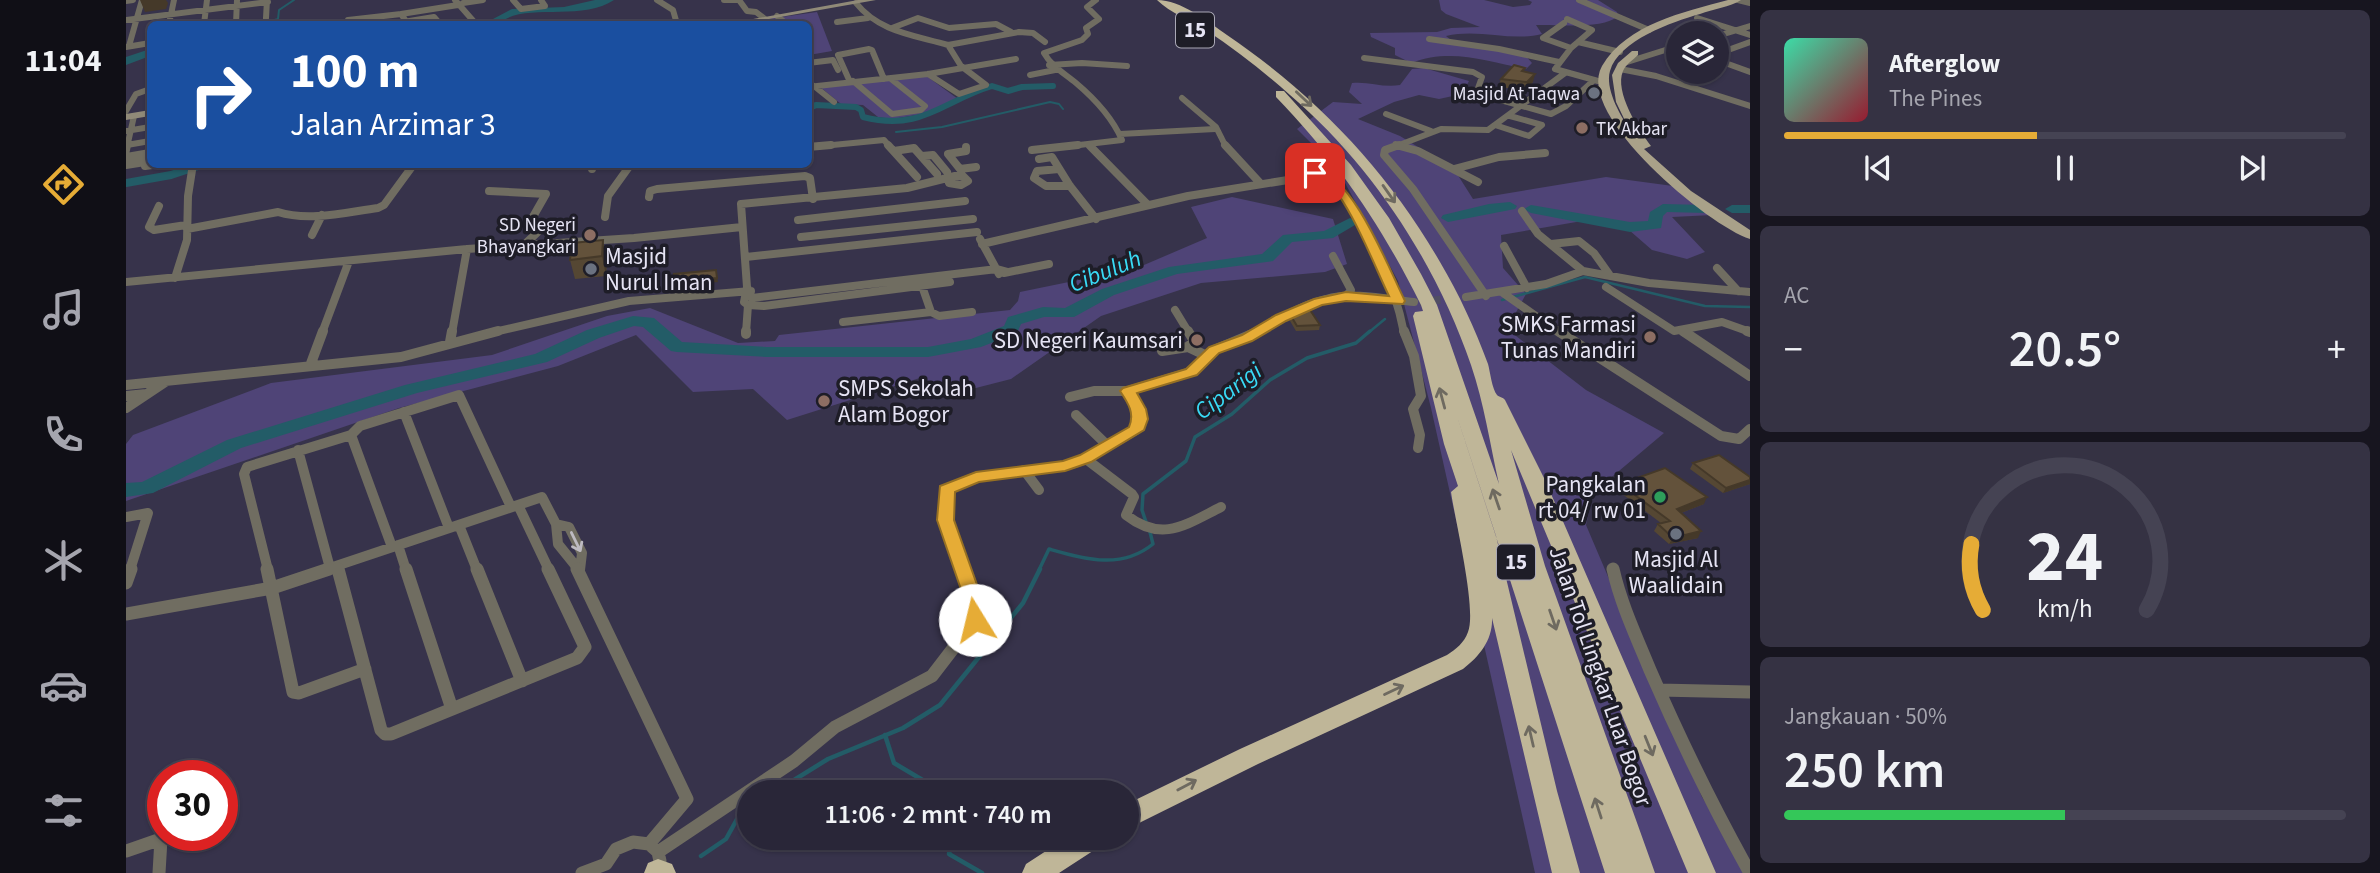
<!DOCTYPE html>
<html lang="id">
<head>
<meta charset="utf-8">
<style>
	body { margin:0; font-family:"Source Sans 3",sans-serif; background:#353243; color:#f1f3f6; height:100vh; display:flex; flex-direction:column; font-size:26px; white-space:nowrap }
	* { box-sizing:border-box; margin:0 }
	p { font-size:23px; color:#a5a5ae }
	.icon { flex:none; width:38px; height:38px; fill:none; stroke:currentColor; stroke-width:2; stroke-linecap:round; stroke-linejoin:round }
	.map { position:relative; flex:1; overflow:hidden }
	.side { display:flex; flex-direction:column; gap:10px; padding:10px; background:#17151f; width:630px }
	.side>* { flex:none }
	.banner { position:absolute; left:21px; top:21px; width:665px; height:147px; border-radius:10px; box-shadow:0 2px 5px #0004,0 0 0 2px #454353; background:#1a4fa0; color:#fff; overflow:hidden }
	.tools { position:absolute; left:1540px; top:21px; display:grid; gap:14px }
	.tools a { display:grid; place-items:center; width:63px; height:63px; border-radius:50%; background:#292638; box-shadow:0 2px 5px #0004,0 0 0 2px #454353; font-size:35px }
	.speed { position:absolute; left:21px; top:760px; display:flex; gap:14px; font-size:35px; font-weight:700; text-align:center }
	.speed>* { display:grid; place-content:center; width:91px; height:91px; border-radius:50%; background:#292638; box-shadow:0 2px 5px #0004,0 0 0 2px #454353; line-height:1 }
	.speed .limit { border:10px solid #d22; background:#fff; color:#111 }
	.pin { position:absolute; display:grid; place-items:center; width:60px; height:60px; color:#fff; margin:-30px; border-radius:14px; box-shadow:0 4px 10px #0006 }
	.me { position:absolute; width:77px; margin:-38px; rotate:351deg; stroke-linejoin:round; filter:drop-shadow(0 0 5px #0008) }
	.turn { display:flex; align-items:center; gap:24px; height:147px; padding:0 28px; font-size:32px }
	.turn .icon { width:91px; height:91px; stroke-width:2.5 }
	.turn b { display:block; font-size:49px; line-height:60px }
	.big { font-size:52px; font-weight:600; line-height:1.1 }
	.side .widget { flex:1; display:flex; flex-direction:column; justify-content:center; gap:10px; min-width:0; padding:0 24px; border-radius:10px; background:#353243 }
	.side .dial { align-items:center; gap:0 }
	.dial svg { height:182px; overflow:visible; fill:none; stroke:#454353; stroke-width:7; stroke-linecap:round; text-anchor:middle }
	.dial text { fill:#f1f3f6; stroke:none }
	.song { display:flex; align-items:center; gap:21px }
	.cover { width:84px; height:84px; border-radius:10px; background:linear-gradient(135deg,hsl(160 70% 55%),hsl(350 70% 35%)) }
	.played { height:7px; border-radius:4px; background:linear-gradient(90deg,#e6ac36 45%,#454353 45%) }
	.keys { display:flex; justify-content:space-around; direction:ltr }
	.heat { display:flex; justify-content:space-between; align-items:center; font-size:38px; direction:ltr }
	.charge { height:10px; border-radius:5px; background:linear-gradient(90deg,#34c759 50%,#454353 0) }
	.trip { position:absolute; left:611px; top:780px; width:402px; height:70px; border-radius:35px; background:#292638; box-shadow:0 2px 5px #0004,0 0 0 2px #454353; font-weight:600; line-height:70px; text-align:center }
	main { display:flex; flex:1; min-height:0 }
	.menu { display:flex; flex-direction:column; width:126px; justify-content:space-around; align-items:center; background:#100f16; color:#a5a5ae }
	.menu .icon { width:49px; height:49px }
	.menu .on { color:#e6ac36 }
	.menu b { font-size:32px; color:#f1f3f6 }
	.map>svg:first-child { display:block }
</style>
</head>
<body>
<main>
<nav class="menu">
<b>11:04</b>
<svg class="icon on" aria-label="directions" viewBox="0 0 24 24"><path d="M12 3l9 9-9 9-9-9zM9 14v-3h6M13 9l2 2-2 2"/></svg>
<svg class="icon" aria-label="music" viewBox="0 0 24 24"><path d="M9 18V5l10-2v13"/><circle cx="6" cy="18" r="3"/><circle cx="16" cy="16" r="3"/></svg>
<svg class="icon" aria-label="phone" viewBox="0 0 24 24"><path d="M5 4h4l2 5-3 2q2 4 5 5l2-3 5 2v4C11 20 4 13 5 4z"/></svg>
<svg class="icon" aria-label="climate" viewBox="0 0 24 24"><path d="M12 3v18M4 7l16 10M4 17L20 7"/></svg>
<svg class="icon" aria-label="car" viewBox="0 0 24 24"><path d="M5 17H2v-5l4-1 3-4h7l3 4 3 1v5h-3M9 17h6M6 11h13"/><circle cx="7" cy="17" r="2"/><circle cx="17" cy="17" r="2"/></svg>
<svg class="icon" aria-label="filters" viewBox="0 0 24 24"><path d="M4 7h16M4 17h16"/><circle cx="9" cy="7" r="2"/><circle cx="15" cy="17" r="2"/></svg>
</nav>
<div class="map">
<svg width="1624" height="873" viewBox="0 0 1624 873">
	<rect width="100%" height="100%" fill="#37334b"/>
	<!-- green -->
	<path fill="#4f4477" d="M1313 0H1358L1387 7 1404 5 1406 2 1402 0H1472L1491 12 1492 16C1477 30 1431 24 1410 25L1416 34C1385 42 1353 28 1320 36L1325 40 1398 54 1406 63 1400 69C1359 61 1325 48 1285 63L1269 55V48L1245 37 1244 33 1311 32 1325 28 1354 27 1320 14 1315 10Z
		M691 12 706 51 683 55 682 24H605Z
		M1298 68 1343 81 1336 94 1313 99 1293 95 1268 102 1232 119 1274 136 1328 169 1347 199 1480 177 1547 186 1587 215 1546 217 1579 252 1561 259 1526 250 1503 230 1456 221 1375 235 1377 268 1400 294 1381 329 1460 390 1538 433 1468 492 1460 525 1576 797 1624 873H1409L1305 408 1272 281 1212 170 1171 129 1207 102 1236 104 1223 92 1226 83C1242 81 1257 88 1274 85L1286 69Z
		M799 75 832 99 797 114 766 119 752 117 737 105 715 104 693 86Z
		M1106 197 1207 219 1221 264 1199 272 1075 283 975 316 885 379 803 400 797 377 661 420 627 389 567 392 510 335 432 366 273 408 0 501V444L7 435 145 383 366 355 481 316 524 308 612 343 649 341 653 335 884 310 892 301 894 292 1011 268 1081 238 1065 207Z"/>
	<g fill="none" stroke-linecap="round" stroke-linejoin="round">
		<!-- stream-far3 -->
		<path stroke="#235c67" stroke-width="2" d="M134 24 152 19 153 10 168 0
			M770 132 816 127 924 102 933 104 937 109"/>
		<!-- stream-far2 -->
		<path stroke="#235c67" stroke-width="2.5" d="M1376 300 1459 277 1579 306 1624 307
			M1242 333 1259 319"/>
		<!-- stream-far1 -->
		<path stroke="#235c67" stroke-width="3.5" d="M1021 525 1016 510 1017 494 1060 461 1069 437 1106 414 1144 380 1181 358 1230 343 1244 331
			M913 570 923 549C959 559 995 570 1027 544L1024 532"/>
		<!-- stream -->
		<path stroke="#235c67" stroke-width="4.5" d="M759 735 768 763 805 785 808 793
			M647 793 702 759 777 728 814 705 897 603 914 569
			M826 838 823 854 856 873
			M575 856 600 839 615 812 623 807"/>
		<!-- canal-far1 -->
		<path stroke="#235c67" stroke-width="6" d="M682 118 684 108 690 105 730 107 735 110 737 117C796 132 816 101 866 86L882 91 896 87 927 86"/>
		<!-- canal -->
		<path stroke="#235c67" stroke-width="8" d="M0 183 45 175 78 164"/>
		<!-- river -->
		<path fill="#235c67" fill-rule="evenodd" d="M469 0H488C457 21 403 4 378 20L379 24H369L367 19 386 9 438 7Z
			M24 49V56L0 65V57Z
			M1384 202 1391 206 1389 209 1322 222 1315 218 1317 215 1363 204Z
			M1537 204 1580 205 1587 209 1580 213 1541 212 1537 216 1535 228 1504 232 1405 213 1398 209 1405 205 1504 222 1522 221 1524 212Z
			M1624 205V213H1606L1599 209 1606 205Z
			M1224 218 1231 222 1229 225 1207 238 1166 242 1147 261 1051 274 988 295 948 317H918L895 324 891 333 855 347 802 357H641L551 352 545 351 517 327 508 326 473 338 421 362 291 393 115 448 27 493 0 497V483L16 482 101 440 279 385 409 354 461 330 507 316 528 318 556 342 641 347H802L845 339 878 326 882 317 917 307 939 308 976 289 1043 267 1136 254 1157 235 1198 231Z"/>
		<!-- street-tunnel -->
		<path stroke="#514e64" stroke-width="8" stroke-dasharray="8 4.5" stroke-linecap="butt" d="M1294 302 1330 298"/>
		<!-- street-far3 -->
		<path stroke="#706d61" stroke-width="6" d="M329 0 350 24
			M387 0 395 9 419 6 415 0
			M531 0 547 10 551 24
			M598 0H613L621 11 630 12 639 19
			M1453 0 1523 30
			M1612 0 1624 3
			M0 1 7 0
			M337 3 357 0
			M730 3C753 32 788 35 822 45L835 66 860 85 833 94 802 74
			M651 16 661 24
			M140 18 141 0
			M1571 18 1624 35
			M1441 19 1466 30 1445 48 1429 69 1472 81
			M0 20 142 2
			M222 20 275 14
			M711 22 742 18
			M1438 23 1417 38 1445 48
			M43 24 48 0
			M78 24 81 0
			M110 24 111 0
			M265 24 308 17 314 24
			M282 24 275 14 332 5
			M766 28 792 18 823 28 870 24 885 32
			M1591 36 1624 26
			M1303 39 1373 49 1433 62
			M1452 42 1494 52
			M822 45 893 32 907 33 919 42
			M3 46 16 0
			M0 47 24 43
			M1591 54 1624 42
			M1238 58 1347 72 1356 77 1351 91 1353 94 1425 114 1440 106 1468 80
			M1591 60 1624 72
			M682 63 707 60 712 70
			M1498 63 1552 46
			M923 65 956 63 1001 66
			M1494 69 1530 76 1624 106
			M904 75 929 70
			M727 81 766 114 795 110 799 106 765 79
			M724 82 712 55 743 49 746 50 758 79
			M688 86 708 102
			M682 87 802 74 890 59
			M1056 98 1090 127 1100 147
			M0 111 10 94 24 89
			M1260 114 1305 131
			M1369 125 1403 136 1416 125 1384 116
			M0 131 24 127
			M994 134 1089 129
			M1 145 24 141
			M1270 145 1276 147
			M1 147 8 116
			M686 147 758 140 764 147
			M936 147 996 140C986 117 969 99 950 83 938 73 926 67 918 53L956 40 962 34 960 28 973 19 961 7 970 0
			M1268 147 1315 129 1362 130 1439 73"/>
		<!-- street-far2 -->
		<path stroke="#706d61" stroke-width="8" d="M762 145 791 177
			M1099 145 1134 183
			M1270 145 1292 151 1352 182
			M1273 145 1259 150 1258 155 1287 189 1360 296
			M964 146 1022 205
			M682 147 705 145
			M840 147V151L822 154 834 169 850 167
			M0 150 1 145
			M906 150 952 145
			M768 151 788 148 811 174
			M796 156 807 155 821 172
			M0 157 24 153
			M913 159 926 157 944 186 970 219
			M466 164V169
			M0 165 19 162V166L34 164
			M933 169 911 171 908 178 920 186H944
			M1328 169 1373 157 1419 153
			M822 179 823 183 835 185 842 181 837 176H829L781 188 615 204 621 287 626 298 871 269 882 272
			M363 191 420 194 404 222 417 227 398 245
			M523 197 524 191 531 189 679 176 684 178 687 199
			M33 206 23 227 28 230 60 225
			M1396 211 1412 234 1457 271
			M479 217 482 196 505 164
			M672 220 839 201
			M61 229 152 212C183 222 221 212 252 208L258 205 288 164
			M186 235 196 215
			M675 237 847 219
			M854 239 873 274
			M856 244 1062 196 1199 174C1236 214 1268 279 1278 333
			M1425 244 1453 241 1468 253 1483 274
			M1378 246 1401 288
			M1207 256 1225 290 1220 296
			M620 257 851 232
			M1591 268 1612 291
			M878 273 923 264
			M49 278 61 240 62 196 67 164
			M0 282 341 249 508 238 616 227
			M796 286 805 312
			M621 287 618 302 622 305 638 306 824 282
			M1480 287 1548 331 1596 322 1624 332
			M1377 293 1434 333
			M1340 297 1420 284 1457 271 1523 283 1624 292
			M1049 310 1063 333
			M717 322 805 312 813 316 846 312
			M1555 330 1559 333
			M196 333 223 261
			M326 333 341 249
			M364 333 503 301 625 291
			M620 333 622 305
			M1130 333C1151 320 1175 305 1200 299 1226 291 1261 299 1288 302"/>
		<!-- street-far1 -->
		<path stroke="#706d61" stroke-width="10" d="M1062 331 1068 341 1062 347
			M1278 331 1288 356 1295 396 1287 409 1294 435 1292 448
			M1432 331 1595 436 1613 439 1624 429
			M1557 331 1624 376
			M1621 331 1624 332
			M620 334V331
			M324 342 326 331
			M1036 351 1062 347 1081 356
			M184 366 197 331
			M0 385 275 357 372 331
			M0 396 20 394
			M944 397 968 391H1002
			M0 408 39 382
			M278 412 323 528
			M950 415 982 446
			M225 435 266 547
			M172 450 204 568
			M960 459 1006 494 1008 497 1000 515C1036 543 1059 525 1095 507
			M898 470 913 490
			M392 505 423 570
			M0 517 22 513 4 570
			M430 524 443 527 456 553 454 570
			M333 525 351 570
			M272 545 280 570
			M211 566 212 570
			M142 570 118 474 121 467 225 435 234 426 333 395 385 507
			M198 570 416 497 430 524 432 544 453 570
			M837 570 819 520 820 489 850 477 939 466 960 459 1010 430 1014 419 1013 409 1002 391 1065 372 1088 350 1133 331"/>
		<!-- street -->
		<path stroke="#706d61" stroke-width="13" d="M141 569 167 692 173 693 239 669
			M212 569 255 730 259 734H265L451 658 459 647 422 569
			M280 569 326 709
			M351 569 396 681
			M451 569 561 799 523 844
			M1487 569C1495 604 1510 636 1524 670 1554 739 1587 807 1624 873
			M0 583 5 569
			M0 614 146 588 203 569
			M1533 690 1624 692
			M0 851 35 839 33 873
			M532 852 668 761 709 727 806 676 849 620 851 610 836 569
			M456 873 480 864 490 849 507 842 523 844 532 852 534 861 531 873"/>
		<!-- secondary -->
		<path fill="#908a78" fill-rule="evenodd" d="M732 0H750L615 24H600Z
			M24 110V116L0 120V114Z"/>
		<!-- primary -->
		<path fill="#a9a189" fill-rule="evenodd" d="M1602 0H1615C1604 7 1587 9 1574 14 1546 22 1493 40 1484 71 1479 88 1493 113 1502 127L1490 102 1486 75 1492 63 1506 51H1512V55C1507 60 1500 64 1497 71 1488 92 1513 130 1525 146L1518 149 1565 191 1624 230V239C1583 226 1448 115 1476 66 1501 24 1558 12 1602 0Z"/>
		<!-- highway -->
		<path fill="#bfb698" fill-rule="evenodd" d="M1031 0C1055 0 1081 21 1101 35 1189 95 1261 170 1314 262 1333 294 1349 329 1362 364 1364 371 1366 389 1371 395 1373 397 1377 397 1379 400L1419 480 1590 873H1562L1385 450 1419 566 1529 873H1479L1328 407 1370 536 1431 791 1454 873H1426L1366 618C1367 639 1354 656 1337 669L1132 764 1001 829V804L1114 749 1321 655C1330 649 1338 643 1342 632 1351 610 1329 520 1325 492L1332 486 1318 444 1287 316 1289 312 1297 311 1295 305C1255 225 1212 161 1150 97V91H1158L1225 165 1263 218 1295 274 1311 305 1373 484C1364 444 1358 403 1345 365 1310 263 1246 165 1164 95 1138 72 1110 50 1080 30 1064 20 1044 13 1031 0Z
			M940 838H977L973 847 933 873H896L900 864Z
			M532 859 546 864 550 873H518L522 863Z"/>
	</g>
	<!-- wall -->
	<path fill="#554733" d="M1398 72 1407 82 1399 90 1372 87 1375 79Z
		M446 243 481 259 480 276 449 279 444 260Z
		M1165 316 1194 325 1193 330 1170 331 1164 321Z
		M1567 463 1624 484 1597 493 1564 469Z
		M1494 484 1578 504 1555 513 1572 538 1543 544 1528 531 1532 524 1535 523 1491 490Z"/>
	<!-- shaded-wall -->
	<path fill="#453929" d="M14 0H40L42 3 40 9 19 12Z
		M1409 74 1407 82 1399 90 1401 82Z
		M477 240 481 259 480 276 476 256Z
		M591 278 592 282 550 287 549 282Z
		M1624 480V484L1597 493 1600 488Z
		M1581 497 1578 504 1547 516 1551 509Z
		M1575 531 1572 538 1543 544 1547 538Z"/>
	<!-- building -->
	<path fill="#63523b" stroke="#453929" stroke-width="2" d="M1388 65 1399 68 1396 71 1409 74 1401 82 1375 79Z
		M477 240 476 256 444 260 446 243Z
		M590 270 591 278 549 282 548 274Z
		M1184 310 1194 325 1171 326 1165 316Z
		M1593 455 1624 477V480L1600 488 1567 463Z
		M1539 468 1581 497 1551 509 1575 531 1547 538 1532 524 1544 521 1494 484Z"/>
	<!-- one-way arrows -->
	<defs><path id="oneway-shaft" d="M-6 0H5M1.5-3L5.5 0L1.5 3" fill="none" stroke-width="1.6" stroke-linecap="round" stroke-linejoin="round" transform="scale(1.75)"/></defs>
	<g stroke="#6e6a60">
		<use href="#oneway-shaft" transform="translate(1178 99) rotate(43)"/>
		<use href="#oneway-shaft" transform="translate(1263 194) rotate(55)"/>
		<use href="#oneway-shaft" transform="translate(1316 398) rotate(-105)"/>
		<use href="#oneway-shaft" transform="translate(1370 499) rotate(-109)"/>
		<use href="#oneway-shaft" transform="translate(1427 620) rotate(71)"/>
		<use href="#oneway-shaft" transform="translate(1268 690) rotate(-25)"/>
		<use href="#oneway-shaft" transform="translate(1405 736) rotate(-103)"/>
		<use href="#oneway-shaft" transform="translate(1523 746) rotate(68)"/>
		<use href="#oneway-shaft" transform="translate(1061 785) rotate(-28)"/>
		<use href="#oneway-shaft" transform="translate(1472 808) rotate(-108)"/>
	</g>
	<use stroke="#bdbac1" href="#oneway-shaft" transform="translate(450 542) rotate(64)"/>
	<!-- route -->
	<path fill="#e6ac36" stroke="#967023" stroke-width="2" d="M1189 170C1226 173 1263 269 1279 301L1277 304 1220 301 1196 305 1160 321 1126 341 1093 353 1071 375 1011 393 1020 409 1022 419 1018 430 965 462 939 471 853 482 829 492 828 520 860 610 855 625H842L839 620 841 610 839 601 811 520 814 486 850 472 937 461 954 455 1003 427C1009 413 1002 403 994 391L997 388 1060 369 1083 347 1116 335 1150 315 1188 299 1220 292 1263 296C1250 270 1220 191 1196 178 1192 176 1189 176 1185 176L1183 173Z"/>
	<!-- markers -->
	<g fill="#6b7280" stroke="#1e1d27" stroke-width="2.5">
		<circle cx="1468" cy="93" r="7"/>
		<circle cx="465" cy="269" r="7"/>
		<circle cx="1550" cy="534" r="7"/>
	</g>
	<g fill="#8d6e63" stroke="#1e1d27" stroke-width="2.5">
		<circle cx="1456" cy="128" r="7"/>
		<circle cx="464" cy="235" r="7"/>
		<circle cx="1524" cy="337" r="7"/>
		<circle cx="1071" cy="340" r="7"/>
		<circle cx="698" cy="401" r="7"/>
	</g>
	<circle fill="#2e9e5b" stroke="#1e1d27" stroke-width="2.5" cx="1534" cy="497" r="7"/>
	<g text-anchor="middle" stroke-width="7" stroke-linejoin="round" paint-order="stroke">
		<!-- far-poi labels -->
		<g font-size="19" fill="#e6e4f4" stroke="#1e1d27" text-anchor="end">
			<text x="1454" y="100">Masjid At Taqwa</text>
			<text x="1470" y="135" text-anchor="start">TK Akbar</text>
			<text x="450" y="231">SD Negeri<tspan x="450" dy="22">Bhayangkari</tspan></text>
		</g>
		<!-- shield labels -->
		<g fill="#1e1d27" stroke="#aaa8b6" stroke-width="2">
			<rect x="1050" y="12.5" width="38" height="35" rx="5"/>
			<rect x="1371" y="544.5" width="38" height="35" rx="5"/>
		</g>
		<g font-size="21" font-weight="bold" fill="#e6e4f4">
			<text x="1069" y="37">15</text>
			<text x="1390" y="569">15</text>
		</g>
		<!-- poi labels -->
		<g font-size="23" fill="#e6e4f4" stroke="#1e1d27" text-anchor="end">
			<text x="479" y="264" text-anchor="start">Masjid<tspan x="479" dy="26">Nurul Iman</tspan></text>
			<text x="1510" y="332">SMKS Farmasi<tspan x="1510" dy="26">Tunas Mandiri</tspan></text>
			<text x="1057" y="348">SD Negeri Kaumsari</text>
			<text x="712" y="396" text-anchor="start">SMPS Sekolah<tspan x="712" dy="26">Alam Bogor</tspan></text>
			<text x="1520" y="492">Pangkalan<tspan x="1520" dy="26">rt 04/ rw 01</tspan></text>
			<text x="1550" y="567" text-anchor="middle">Masjid Al<tspan x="1550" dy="26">Waalidain</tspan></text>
		</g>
		<!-- street labels -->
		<g font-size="23" fill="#e6e4f4" stroke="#1e1d27">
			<text transform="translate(1475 676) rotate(71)" y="8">Jalan Tol Lingkar Luar Bogor</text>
		</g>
		<!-- water labels -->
		<g font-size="24" font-style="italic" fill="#39dbf6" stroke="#1e1d27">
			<text transform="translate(979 271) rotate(-22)" y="8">Cibuluh</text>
			<text transform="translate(1102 391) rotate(-37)" y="8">Ciparigi</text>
		</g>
	</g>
</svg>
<div class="tools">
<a><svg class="icon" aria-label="layers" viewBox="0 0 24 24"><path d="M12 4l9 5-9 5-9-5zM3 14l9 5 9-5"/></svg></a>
</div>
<div class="speed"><div class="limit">30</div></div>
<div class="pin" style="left:1189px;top:173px;background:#d93025"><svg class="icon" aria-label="arrive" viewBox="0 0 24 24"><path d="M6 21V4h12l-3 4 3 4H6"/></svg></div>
<svg class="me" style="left:849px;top:620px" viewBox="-20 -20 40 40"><circle r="19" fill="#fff"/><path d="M0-13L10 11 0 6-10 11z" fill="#e6ac36"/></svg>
<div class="trip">11:06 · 2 mnt · 740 m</div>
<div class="banner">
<div class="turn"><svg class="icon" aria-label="right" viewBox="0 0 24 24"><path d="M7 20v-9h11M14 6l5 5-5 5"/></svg><div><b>100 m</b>Jalan Arzimar 3</div></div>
</div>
</div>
<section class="side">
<div class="widget">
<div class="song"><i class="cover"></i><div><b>Afterglow</b><p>The Pines</p></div></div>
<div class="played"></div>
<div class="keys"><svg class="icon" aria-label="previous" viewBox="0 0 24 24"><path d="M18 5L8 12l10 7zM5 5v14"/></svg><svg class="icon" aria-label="pause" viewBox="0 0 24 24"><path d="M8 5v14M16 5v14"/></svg><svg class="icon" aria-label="next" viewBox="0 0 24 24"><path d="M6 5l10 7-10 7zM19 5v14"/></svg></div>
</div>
<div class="widget"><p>AC</p>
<div class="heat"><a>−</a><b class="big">20.5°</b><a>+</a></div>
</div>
<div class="widget dial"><svg viewBox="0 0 100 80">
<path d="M14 69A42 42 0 1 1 86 69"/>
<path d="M14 69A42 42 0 0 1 9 40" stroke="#e6ac36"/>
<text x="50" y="56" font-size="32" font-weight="700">24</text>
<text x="50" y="72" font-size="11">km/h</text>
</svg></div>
<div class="widget"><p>Jangkauan · 50%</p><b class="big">250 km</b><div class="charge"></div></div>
</section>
</main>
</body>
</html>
